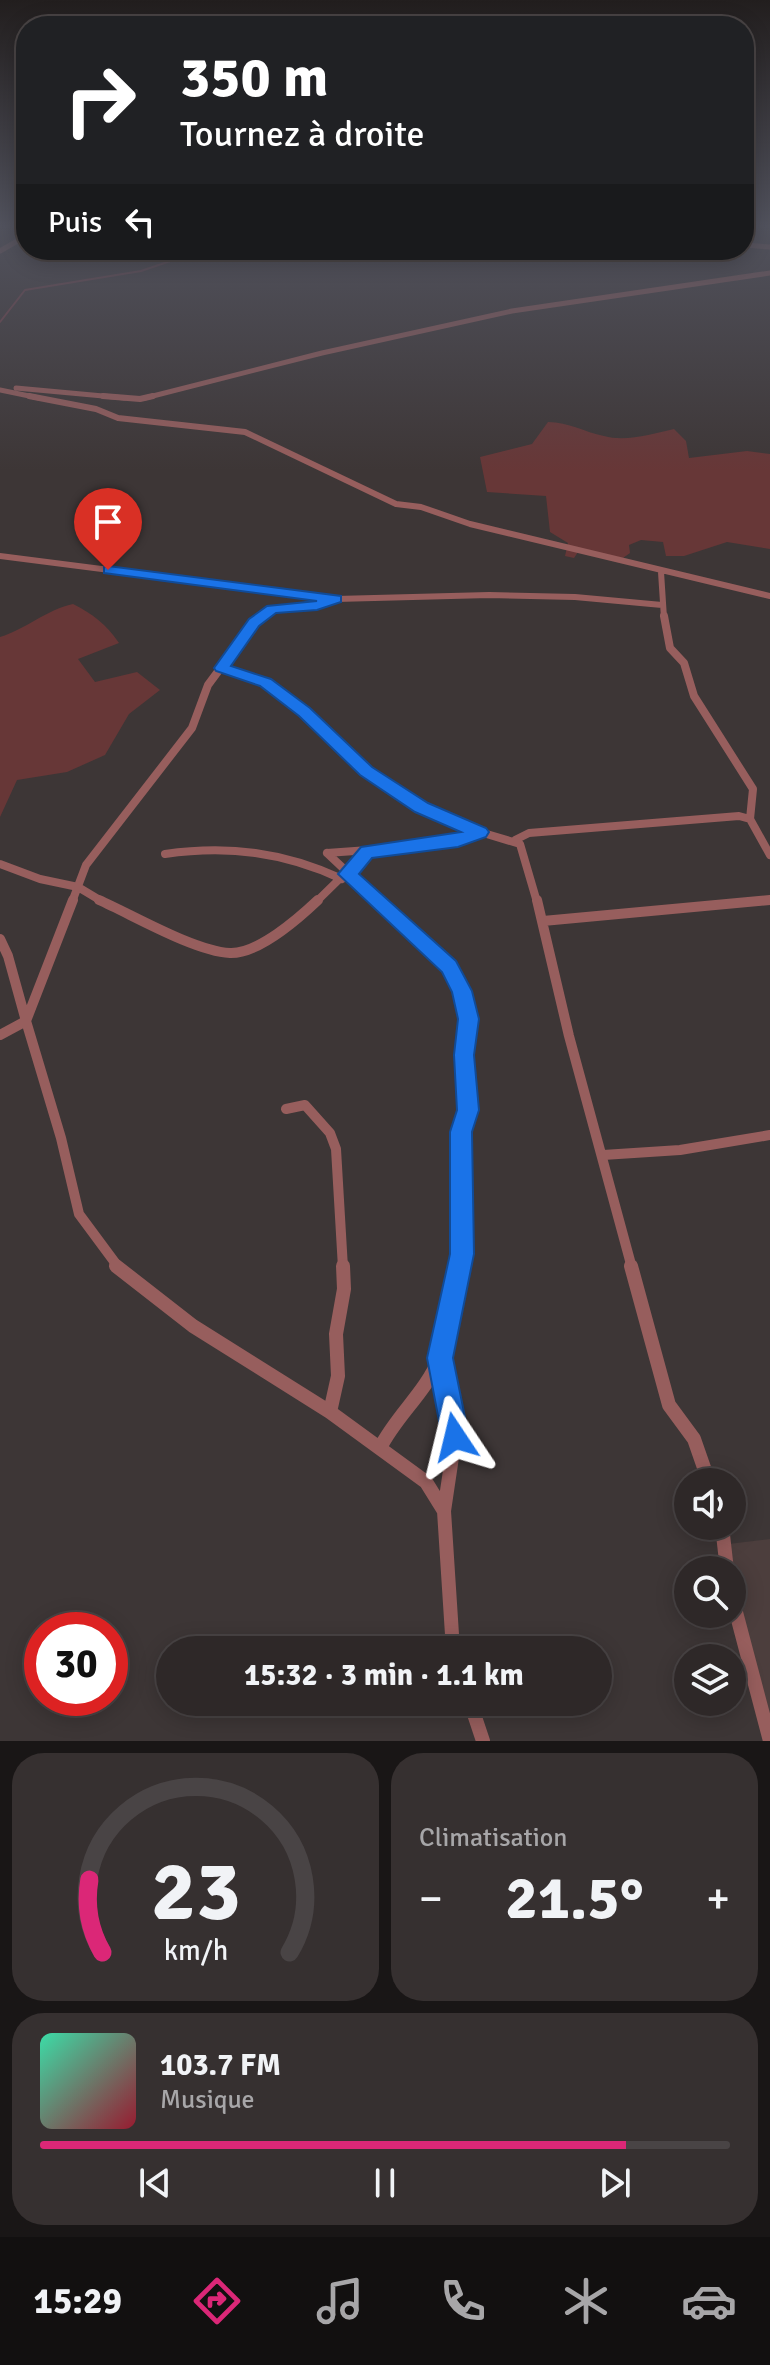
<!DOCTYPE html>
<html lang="fr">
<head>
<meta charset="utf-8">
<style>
	body { margin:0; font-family:Signika,sans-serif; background:#363030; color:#f1f3f6; height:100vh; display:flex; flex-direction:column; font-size:30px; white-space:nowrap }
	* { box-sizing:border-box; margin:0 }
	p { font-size:26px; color:#a7a6a8 }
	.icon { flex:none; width:44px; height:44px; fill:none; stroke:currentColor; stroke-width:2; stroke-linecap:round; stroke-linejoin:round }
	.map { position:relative; height:1741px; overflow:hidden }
	.side { display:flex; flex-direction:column; gap:12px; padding:12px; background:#191616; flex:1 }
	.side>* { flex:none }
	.hud { position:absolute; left:16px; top:16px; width:738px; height:244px; border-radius:32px; box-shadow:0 4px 20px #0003,0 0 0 2px #494445; background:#202124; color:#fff; overflow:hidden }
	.fabs { position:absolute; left:674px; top:1468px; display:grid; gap:16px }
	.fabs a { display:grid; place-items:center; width:72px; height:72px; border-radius:50%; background:#2e2828; box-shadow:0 4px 20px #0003,0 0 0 2px #494445; font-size:40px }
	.speed { position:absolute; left:24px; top:1612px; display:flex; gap:16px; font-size:40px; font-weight:700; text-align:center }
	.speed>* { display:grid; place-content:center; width:104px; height:104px; border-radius:50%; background:#2e2828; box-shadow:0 4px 20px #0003,0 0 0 2px #494445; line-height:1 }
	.speed .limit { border:12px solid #d22; background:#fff; color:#111 }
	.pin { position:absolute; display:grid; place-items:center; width:68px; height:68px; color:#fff; margin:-82px -34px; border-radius:50% 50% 50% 0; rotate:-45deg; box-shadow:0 0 8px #0007 }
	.pin .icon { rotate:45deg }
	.me { position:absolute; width:88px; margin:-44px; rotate:350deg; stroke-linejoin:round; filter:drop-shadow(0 0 6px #0008) }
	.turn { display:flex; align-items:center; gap:28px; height:168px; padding:0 32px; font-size:36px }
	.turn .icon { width:104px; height:104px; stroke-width:2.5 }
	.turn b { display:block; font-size:56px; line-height:68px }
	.then { display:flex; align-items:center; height:76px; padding:0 32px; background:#0003; gap:16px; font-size:30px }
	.big { font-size:60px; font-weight:700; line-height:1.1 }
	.side .widget { flex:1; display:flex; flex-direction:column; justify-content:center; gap:12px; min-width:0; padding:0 28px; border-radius:32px; background:#363030 }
	.side .dial { align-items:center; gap:0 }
	.dial svg { height:208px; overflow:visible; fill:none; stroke:#494445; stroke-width:7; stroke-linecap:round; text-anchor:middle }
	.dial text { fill:#f1f3f6; stroke:none }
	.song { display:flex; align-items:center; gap:24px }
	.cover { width:96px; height:96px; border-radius:12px; background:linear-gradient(135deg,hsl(160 70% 55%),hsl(350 70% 35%)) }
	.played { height:8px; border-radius:4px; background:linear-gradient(90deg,#db2777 85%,#494445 85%) }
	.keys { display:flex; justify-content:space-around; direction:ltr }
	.heat { display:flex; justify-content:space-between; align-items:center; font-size:44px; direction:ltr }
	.side .tiles { flex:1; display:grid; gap:12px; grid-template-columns:1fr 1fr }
	.widget:last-child { grid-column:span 2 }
	.trip { position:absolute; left:156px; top:1636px; width:456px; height:80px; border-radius:40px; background:#2e2828; box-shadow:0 4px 20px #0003,0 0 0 2px #494445; font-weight:700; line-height:80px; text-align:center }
	.tab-bar { display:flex; height:128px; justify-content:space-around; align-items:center; background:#121010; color:#a7a6a8 }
	.tab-bar .icon { width:56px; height:56px }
	.tab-bar .selected { color:#db2777 }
	.tab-bar b { font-size:36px; color:#f1f3f6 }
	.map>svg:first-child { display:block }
</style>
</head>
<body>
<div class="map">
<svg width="770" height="1741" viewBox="0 0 770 1741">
	<rect width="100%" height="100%" fill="#3d3636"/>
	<!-- built -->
	<path fill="#4c3e3d" d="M770 1539V1724L732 1589V1570L720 1545Z"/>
	<!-- green -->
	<path fill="#673737" d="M548 422C569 422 584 432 604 436 626 442 652 434 674 429L686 441 689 458 747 451 770 454V549L727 542 684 556H666L663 542 641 540 629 545 630 553 623 558 578 552 574 558 565 556 568 543 550 532 546 496 487 492 480 457 532 444Z
		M73 604C93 614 106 624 119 643L78 659 95 682 137 672 160 690 129 714 105 755 67 772 17 780 0 817V637C26 629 46 610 73 604Z"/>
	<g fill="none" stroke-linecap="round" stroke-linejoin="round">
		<!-- stream -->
		<path stroke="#794149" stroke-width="2" d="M0 322 25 290 141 271 203 250"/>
		<!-- minor-far4 -->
		<path stroke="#975e5d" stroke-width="5" d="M744 245 770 247
			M0 251 26 236
			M16 388 125 398
			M0 390 39 398
			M145 398 322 353 512 311 770 273"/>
		<!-- minor-far3 -->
		<path stroke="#975e5d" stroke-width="6" d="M29 396 96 409 118 418 245 432 396 504 421 507 470 524 770 596
			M103 396 140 399 153 396
			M0 556 336 599 489 595 575 597 662 605
			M661 572 664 618
			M261 618C280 602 311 608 336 599"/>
		<!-- minor-far2 -->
		<path stroke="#975e5d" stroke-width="8" d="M664 616 670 648 684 663 694 696 753 789 750 819 770 855
			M221 668 266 683 304 712 366 771 422 808 480 832 520 844 537 902
			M515 840 529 833 739 816 750 819
			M327 853 379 902
			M327 853 424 846 480 832
			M165 854C228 845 284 852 342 879
			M0 864 40 879 78 887 103 902
			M72 902 86 865 192 728 208 685 254 623 263 616
			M316 902 367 852
			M752 902 770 900"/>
		<!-- minor-far1 -->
		<path stroke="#975e5d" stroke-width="10" d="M73 900 26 1021 61 1138 79 1214 119 1268
			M99 900C133 915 194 951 230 953 258 954 299 918 318 900
			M377 900 449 967 462 991 468 1019 464 1055 468 1110 461 1132 462 1254 459 1268
			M537 900 569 1036 632 1268
			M543 921 770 900
			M0 939 8 956 26 1021 0 1035
			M286 1109 305 1105 330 1133 336 1149 343 1268
			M603 1155 680 1150 770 1135"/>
		<!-- minor -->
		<path stroke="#975e5d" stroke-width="14" d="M116 1266 193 1326 330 1412 426 1482 444 1511 453 1650
			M631 1266 669 1405 694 1439 709 1482
			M440 1358 455 1437 444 1511
			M330 1412 338 1376 336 1334 344 1289 343 1266
			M380 1448C396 1416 426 1392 439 1359 451 1331 453 1296 459 1266
			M722 1526 727 1570
			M732 1597 770 1741
			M470 1702 483 1741"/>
	</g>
	<!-- sky -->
	<linearGradient id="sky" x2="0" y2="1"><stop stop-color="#221e1e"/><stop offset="0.48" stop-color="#51525d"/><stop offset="1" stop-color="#51525d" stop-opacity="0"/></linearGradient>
	<rect width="770" height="470" fill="url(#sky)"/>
	<!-- route -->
	<path fill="#1a73e8" stroke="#114b97" stroke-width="2" d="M108 566 341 596V602L317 610 276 613 259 626 231 666 271 679 310 708 372 767 428 803 486 828 489 832 486 837 458 847 372 858 359 874 456 961 472 991 479 1019 474 1055 479 1110 472 1132 474 1254 453 1358 469 1437 465 1447 455 1450 446 1447 442 1437 427 1358 450 1254V1132L457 1110 454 1055 458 1019 452 992 442 972 338 874 361 847 461 832 415 812 360 775 299 716 260 686 216 671 214 668 249 619 267 606 317 601 104 573V567Z"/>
</svg>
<div class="fabs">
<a><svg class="icon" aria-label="sound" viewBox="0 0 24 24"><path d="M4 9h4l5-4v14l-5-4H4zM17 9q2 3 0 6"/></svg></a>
<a><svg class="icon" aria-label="search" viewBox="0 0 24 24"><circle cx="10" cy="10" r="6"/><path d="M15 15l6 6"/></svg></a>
<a><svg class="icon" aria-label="layers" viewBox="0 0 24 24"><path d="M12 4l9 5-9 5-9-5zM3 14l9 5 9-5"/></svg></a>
</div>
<div class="speed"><div class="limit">30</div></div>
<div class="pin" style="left:108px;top:570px;background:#d93025"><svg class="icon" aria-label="arrive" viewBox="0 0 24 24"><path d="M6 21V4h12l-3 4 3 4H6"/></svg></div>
<svg class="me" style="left:455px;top:1437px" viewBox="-20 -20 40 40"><path d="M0-17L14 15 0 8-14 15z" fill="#1a73e8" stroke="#fff" stroke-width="4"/></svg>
<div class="trip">15:32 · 3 min · 1.1 km</div>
<div class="hud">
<div class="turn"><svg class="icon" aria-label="right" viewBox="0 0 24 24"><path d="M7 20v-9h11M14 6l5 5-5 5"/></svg><div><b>350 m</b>Tournez à droite</div></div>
<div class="then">Puis<svg class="icon" aria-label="left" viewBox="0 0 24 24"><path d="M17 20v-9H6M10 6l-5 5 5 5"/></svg></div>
</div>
</div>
<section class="side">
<div class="tiles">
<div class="widget dial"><svg viewBox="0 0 100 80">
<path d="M14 69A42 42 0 1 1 86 69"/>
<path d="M14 69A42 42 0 0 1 9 41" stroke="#db2777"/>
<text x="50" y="56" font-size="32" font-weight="700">23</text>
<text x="50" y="72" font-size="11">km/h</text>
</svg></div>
<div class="widget"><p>Climatisation</p>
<div class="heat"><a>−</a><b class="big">21.5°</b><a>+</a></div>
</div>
<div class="widget">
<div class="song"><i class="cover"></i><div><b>103.7 FM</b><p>Musique</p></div></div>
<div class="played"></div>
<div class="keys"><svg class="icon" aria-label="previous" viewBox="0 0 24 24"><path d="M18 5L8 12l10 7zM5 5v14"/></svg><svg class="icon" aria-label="pause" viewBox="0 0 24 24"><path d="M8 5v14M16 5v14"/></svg><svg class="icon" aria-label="next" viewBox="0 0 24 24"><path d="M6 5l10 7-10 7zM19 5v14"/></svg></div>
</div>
</div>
</section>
<nav class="tab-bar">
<b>15:29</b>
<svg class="icon selected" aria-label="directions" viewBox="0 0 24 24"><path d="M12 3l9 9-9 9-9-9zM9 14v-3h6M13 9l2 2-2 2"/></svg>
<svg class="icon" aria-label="music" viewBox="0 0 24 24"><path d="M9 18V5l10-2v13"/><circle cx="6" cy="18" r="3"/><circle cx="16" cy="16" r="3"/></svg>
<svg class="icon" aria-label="phone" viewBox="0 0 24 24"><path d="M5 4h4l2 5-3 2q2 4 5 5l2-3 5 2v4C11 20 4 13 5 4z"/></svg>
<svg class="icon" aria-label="climate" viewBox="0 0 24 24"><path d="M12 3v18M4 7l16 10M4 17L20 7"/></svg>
<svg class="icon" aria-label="car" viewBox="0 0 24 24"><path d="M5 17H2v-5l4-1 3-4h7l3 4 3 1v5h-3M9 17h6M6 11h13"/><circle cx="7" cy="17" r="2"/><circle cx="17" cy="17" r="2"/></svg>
</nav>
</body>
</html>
